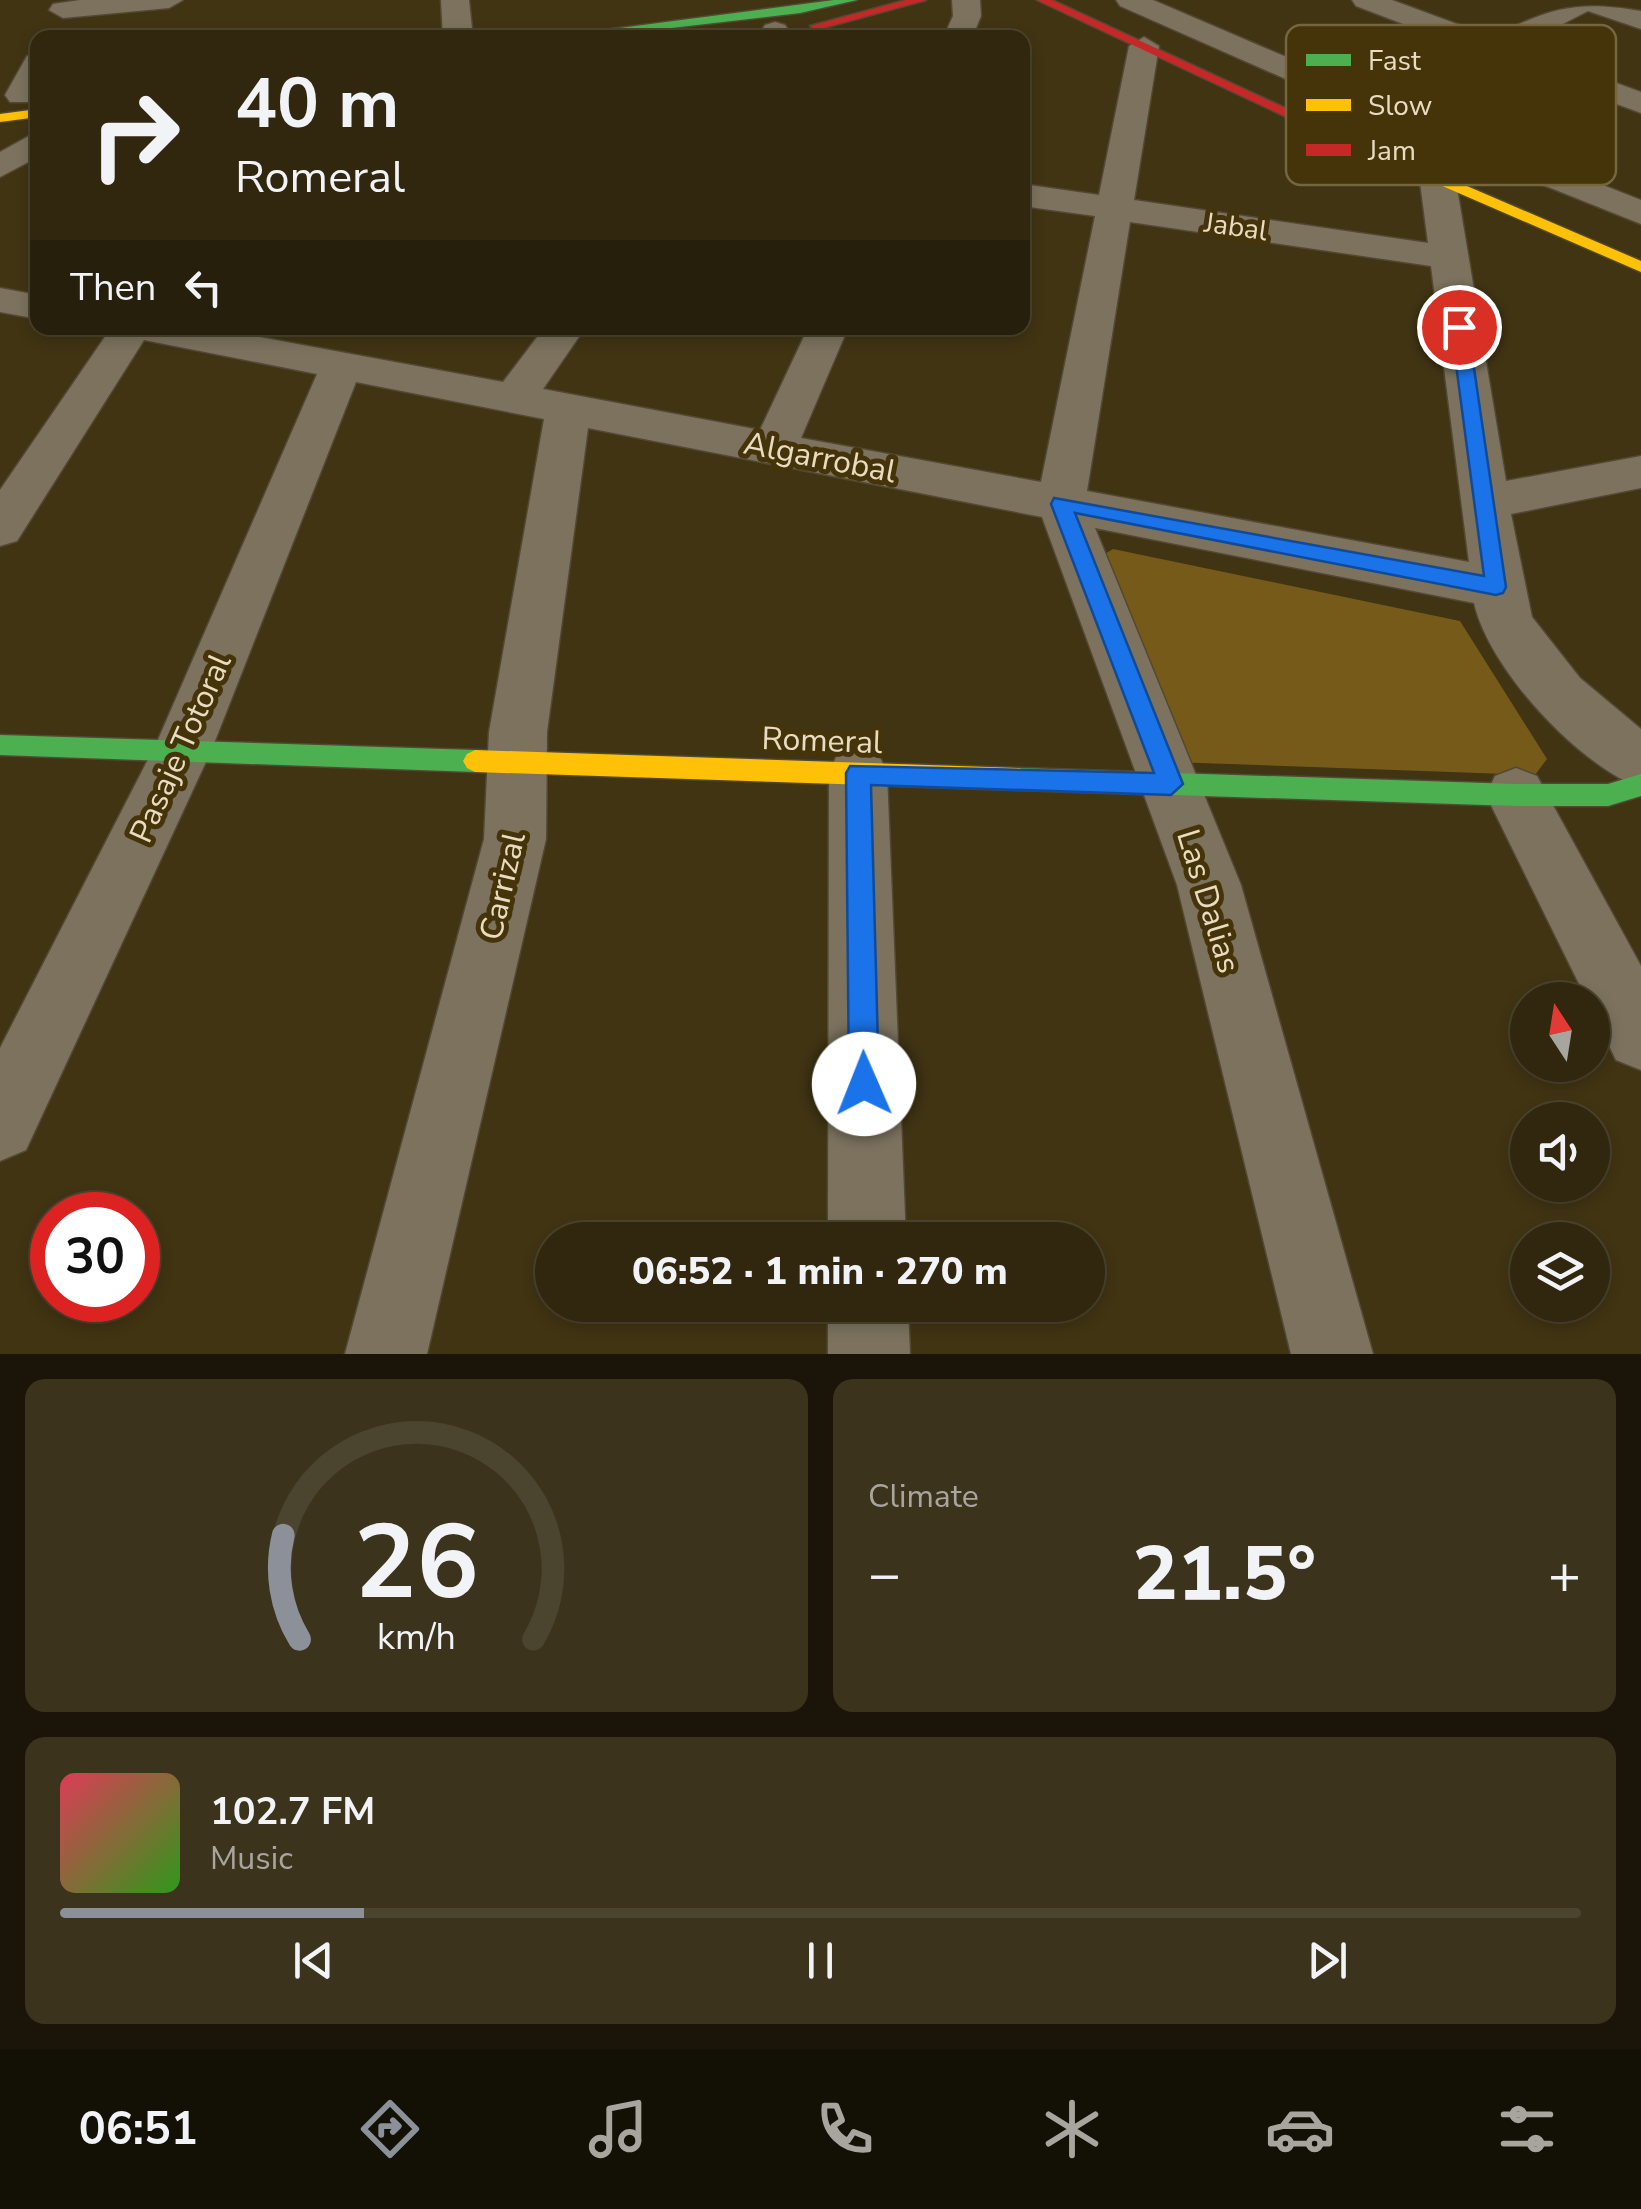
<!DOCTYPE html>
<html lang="en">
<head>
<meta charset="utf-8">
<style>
	body { margin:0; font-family:"Nunito Sans",sans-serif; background:#3c331c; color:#f1f3f6; height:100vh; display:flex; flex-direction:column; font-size:38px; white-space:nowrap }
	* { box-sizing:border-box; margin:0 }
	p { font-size:32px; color:#a8a59e }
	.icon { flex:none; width:55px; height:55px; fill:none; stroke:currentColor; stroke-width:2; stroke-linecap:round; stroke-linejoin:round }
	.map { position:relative; height:1354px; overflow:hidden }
	.drawer { display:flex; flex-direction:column; gap:25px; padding:25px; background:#1a1508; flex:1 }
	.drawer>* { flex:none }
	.hud { position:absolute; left:30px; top:30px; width:1000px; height:305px; border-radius:20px; box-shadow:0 5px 15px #0003,0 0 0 2px #4b442e; background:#30270e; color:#f1f3f6; overflow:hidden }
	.needle { width:65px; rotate:348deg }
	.controls { position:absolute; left:1510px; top:982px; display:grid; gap:20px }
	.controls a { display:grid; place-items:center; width:100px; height:100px; border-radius:50%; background:#30270e; box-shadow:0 5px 15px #0003,0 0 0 2px #4b442e; font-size:50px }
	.speed { position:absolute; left:30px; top:1192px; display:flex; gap:20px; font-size:50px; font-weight:700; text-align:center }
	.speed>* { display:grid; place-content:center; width:130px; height:130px; border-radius:50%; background:#30270e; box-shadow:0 5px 15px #0003,0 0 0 2px #4b442e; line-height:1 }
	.speed .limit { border:15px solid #d22; background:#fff; color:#111 }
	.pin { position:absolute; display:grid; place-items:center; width:85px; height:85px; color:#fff; margin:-42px; border:5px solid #fff; border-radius:50%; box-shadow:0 2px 10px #0007 }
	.me { position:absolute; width:110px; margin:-55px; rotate:359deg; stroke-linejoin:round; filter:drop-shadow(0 0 8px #0008) }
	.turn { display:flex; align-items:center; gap:35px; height:210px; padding:0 40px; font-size:45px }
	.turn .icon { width:130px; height:130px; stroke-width:2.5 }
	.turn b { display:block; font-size:70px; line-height:85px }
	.then { display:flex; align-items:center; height:95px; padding:0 40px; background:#0003; gap:20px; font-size:38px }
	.big { font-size:75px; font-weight:800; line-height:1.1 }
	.drawer .widget { flex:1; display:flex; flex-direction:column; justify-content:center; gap:15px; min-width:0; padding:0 35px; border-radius:20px; background:#3c331c }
	.drawer .dial { align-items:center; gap:0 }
	.dial svg { height:260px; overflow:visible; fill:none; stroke:#4b442e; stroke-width:7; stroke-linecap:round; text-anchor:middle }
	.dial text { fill:#f1f3f6; stroke:none }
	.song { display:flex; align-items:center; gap:30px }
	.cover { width:120px; height:120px; border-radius:15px; background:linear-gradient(135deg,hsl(350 70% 55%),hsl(110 70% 35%)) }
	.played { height:10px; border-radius:5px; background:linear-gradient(90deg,#8c9099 20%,#4b442e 20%) }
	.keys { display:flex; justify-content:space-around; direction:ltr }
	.heat { display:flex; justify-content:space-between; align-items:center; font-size:55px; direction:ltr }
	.drawer .tiles { flex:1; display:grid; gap:25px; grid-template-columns:1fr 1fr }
	.widget:last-child { grid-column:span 2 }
	.trip { position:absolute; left:535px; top:1222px; width:570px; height:100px; border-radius:50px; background:#30270e; box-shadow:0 5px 15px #0003,0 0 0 2px #4b442e; font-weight:800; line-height:100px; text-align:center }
	.menu { display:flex; height:160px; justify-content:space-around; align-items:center; background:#131006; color:#a8a59e }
	.menu .icon { width:70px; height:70px }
	.menu .selected { color:#8c9099 }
	.menu b { font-size:45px; color:#f1f3f6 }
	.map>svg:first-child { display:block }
</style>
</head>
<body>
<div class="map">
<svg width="1641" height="1354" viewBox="0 0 1641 1354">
	<rect width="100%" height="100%" fill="#403413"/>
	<!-- green -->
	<path fill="#765a19" d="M1113 549 1460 621 1547 759 1535 775 1172 762 1103 555Z"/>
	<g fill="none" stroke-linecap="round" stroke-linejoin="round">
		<!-- street casing -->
		<g stroke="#524934" stroke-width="3">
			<path id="street" d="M80 0H183L169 8 63 18 49 10 53 4Z
				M441 0H469L473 38H443Z
				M952 0H980L981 16 972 38H943L953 16Z
				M1116 0H1153L1375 95 1469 49 1356 6 1352 0H1392L1492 37C1550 8 1576 0 1641 11V29L1588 11 1518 47 1641 92V113L1495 59 1402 106 1641 200V224L1365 114 1120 6Z
				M775 22 785 25 789 31 786 38H757L765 25Z
				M1144 37 1159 46 1134 200 1428 243 1420 182 1426 175H1450L1456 182 1506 481 1641 456V488L1511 514 1532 617 1580 678 1641 729V788C1578 765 1489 669 1474 603L1095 528 1241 885 1373 1354H1291L1177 885 1042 517 588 428 547 732 546 839 427 1354H345L484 839 489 732 544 419 356 382 211 751 26 1150 0 1161V1048L157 742 317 374 144 340 17 541 0 546V490L111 328H210L503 382 544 328H585L543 389 760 430 808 328H848L801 438 1041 482 1095 216 1022 206V184L1099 195 1129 46ZM1130 222 1431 266 1469 562 1087 491Z
				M38 53V93L32 102H10L5 95 27 56Z
				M38 131V157L0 177V152Z
				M0 288 38 295V319L0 312Z
				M858 747 879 755 887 773 906 1240H828L829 773 837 755Z
				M1516 768 1537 776 1641 966V1070L1616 1060 1592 1011V1000H1587L1486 795 1495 776Z
				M828 1305H908L910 1354H828Z"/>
		</g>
		<!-- fast casing -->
		<g stroke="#524934" stroke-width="3">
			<path id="fast" d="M834 0H857L800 13 585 38H543Z
				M0 735 475 750 483 754 487 761 483 768 475 772 0 755Z
				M1019 768 1516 784H1608L1641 774V796L1608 806H1516L1019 790 1010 787 1007 779 1010 771Z"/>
		</g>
		<!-- slow casing -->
		<g stroke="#524934" stroke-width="3">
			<path id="slow" d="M38 109V117L0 122V114Z
				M1327 130H1337L1641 261V272L1327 136Z
				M475 750 1019 768 1028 771 1031 779 1028 787 1019 790 475 772 467 768 463 761 467 754Z"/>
		</g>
		<!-- jam casing -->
		<g stroke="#524934" stroke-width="3">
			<path id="jam" d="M906 0H926L816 30 810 26Z
				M1037 0H1052L1339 133 1327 136Z"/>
		</g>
		<!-- street -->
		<use href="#street" fill="#7c725e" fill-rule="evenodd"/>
		<!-- fast -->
		<use href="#fast" fill="#4caf50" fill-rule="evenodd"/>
		<!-- slow -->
		<use href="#slow" fill="#ffc107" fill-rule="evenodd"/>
		<!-- jam -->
		<use href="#jam" fill="#c62828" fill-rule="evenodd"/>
	</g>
	<!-- route -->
	<path fill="#1a73e8" stroke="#114b97" stroke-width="2.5" d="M1459 322 1468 327 1506 587 1503 593 1496 595 1075 513 1183 784 1171 795 871 785 879 1084 874 1095 864 1099 854 1095 849 1084 846 773 850 766 1154 773 1051 504 1054 498 1484 576 1451 327Z"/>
	<g text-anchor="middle" stroke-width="10" stroke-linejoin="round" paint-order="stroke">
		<!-- far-street labels -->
		<g font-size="28" fill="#e9dcc1" stroke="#453309">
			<text transform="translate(1236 226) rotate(8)" y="10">Jabal</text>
		</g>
		<!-- street labels -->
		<g font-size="32" fill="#e9dcc1" stroke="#453309">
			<text transform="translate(820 457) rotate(11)" y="11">Algarrobal</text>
			<text transform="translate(822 740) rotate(2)" y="11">Romeral</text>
			<text transform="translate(180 748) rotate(-66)" y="11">Pasaje Totoral</text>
			<text transform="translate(502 886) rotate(-77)" y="11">Carrizal</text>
			<text transform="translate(1209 901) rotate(73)" y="11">Las Dalias</text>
		</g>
	</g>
	<!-- legend -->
	<rect x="1286" y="25" width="330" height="160" rx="15" fill="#453309" stroke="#766640" stroke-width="2.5"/>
	<rect x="1306" y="54" width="45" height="12" fill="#4caf50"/>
	<rect x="1306" y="99" width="45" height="12" fill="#ffc107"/>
	<rect x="1306" y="144" width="45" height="12" fill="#c62828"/>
	<g font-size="28" fill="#e9dcc1">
		<text x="1368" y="70">Fast</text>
		<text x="1368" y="115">Slow</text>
		<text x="1368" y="160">Jam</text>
	</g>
</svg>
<div class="controls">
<a><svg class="needle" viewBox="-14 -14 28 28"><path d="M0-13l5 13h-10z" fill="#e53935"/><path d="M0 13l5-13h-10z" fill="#a8a59e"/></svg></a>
<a><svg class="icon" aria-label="sound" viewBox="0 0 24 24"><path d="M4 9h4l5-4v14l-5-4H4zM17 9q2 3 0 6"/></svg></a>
<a><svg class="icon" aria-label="layers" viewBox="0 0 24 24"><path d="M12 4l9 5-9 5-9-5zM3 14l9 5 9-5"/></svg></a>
</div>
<div class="speed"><div class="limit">30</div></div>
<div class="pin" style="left:1459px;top:327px;background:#d93025"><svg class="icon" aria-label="arrive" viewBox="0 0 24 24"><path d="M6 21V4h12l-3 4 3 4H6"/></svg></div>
<svg class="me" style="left:864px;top:1084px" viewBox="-20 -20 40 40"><circle r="19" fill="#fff"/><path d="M0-13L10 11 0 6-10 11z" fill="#1a73e8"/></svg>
<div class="trip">06:52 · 1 min · 270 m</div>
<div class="hud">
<div class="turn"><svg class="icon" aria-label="right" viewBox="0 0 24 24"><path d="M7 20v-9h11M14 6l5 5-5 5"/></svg><div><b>40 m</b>Romeral</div></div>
<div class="then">Then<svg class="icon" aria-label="left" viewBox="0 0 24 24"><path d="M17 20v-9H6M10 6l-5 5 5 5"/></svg></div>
</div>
</div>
<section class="drawer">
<div class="tiles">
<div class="widget dial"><svg viewBox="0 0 100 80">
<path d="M14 69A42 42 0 1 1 86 69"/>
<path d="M14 69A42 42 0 0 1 9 37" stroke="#8c9099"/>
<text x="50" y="56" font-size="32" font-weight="700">26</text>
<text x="50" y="72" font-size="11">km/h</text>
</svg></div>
<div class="widget"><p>Climate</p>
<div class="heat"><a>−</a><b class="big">21.5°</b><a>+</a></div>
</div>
<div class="widget">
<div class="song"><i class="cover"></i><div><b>102.7 FM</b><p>Music</p></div></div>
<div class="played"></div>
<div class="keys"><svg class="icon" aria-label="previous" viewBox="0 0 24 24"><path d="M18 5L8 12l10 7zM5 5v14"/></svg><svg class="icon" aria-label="pause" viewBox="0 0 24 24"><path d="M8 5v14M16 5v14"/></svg><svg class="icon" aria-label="next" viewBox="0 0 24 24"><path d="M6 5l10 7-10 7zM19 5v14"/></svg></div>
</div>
</div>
</section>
<nav class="menu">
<b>06:51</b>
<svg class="icon selected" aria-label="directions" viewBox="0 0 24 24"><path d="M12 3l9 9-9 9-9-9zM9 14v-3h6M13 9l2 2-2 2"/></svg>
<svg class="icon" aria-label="music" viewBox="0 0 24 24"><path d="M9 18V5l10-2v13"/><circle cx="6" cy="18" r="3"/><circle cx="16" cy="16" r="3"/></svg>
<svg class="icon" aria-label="phone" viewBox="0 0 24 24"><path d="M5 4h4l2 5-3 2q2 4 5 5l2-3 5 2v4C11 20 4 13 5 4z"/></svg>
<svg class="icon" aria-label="climate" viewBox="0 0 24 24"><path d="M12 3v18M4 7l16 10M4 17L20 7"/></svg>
<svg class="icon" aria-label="car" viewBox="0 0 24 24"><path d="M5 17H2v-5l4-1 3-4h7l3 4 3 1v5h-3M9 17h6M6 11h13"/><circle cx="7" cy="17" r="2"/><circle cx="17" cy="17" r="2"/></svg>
<svg class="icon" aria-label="filters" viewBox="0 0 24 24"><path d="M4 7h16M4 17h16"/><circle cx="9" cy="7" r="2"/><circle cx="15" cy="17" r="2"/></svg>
</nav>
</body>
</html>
